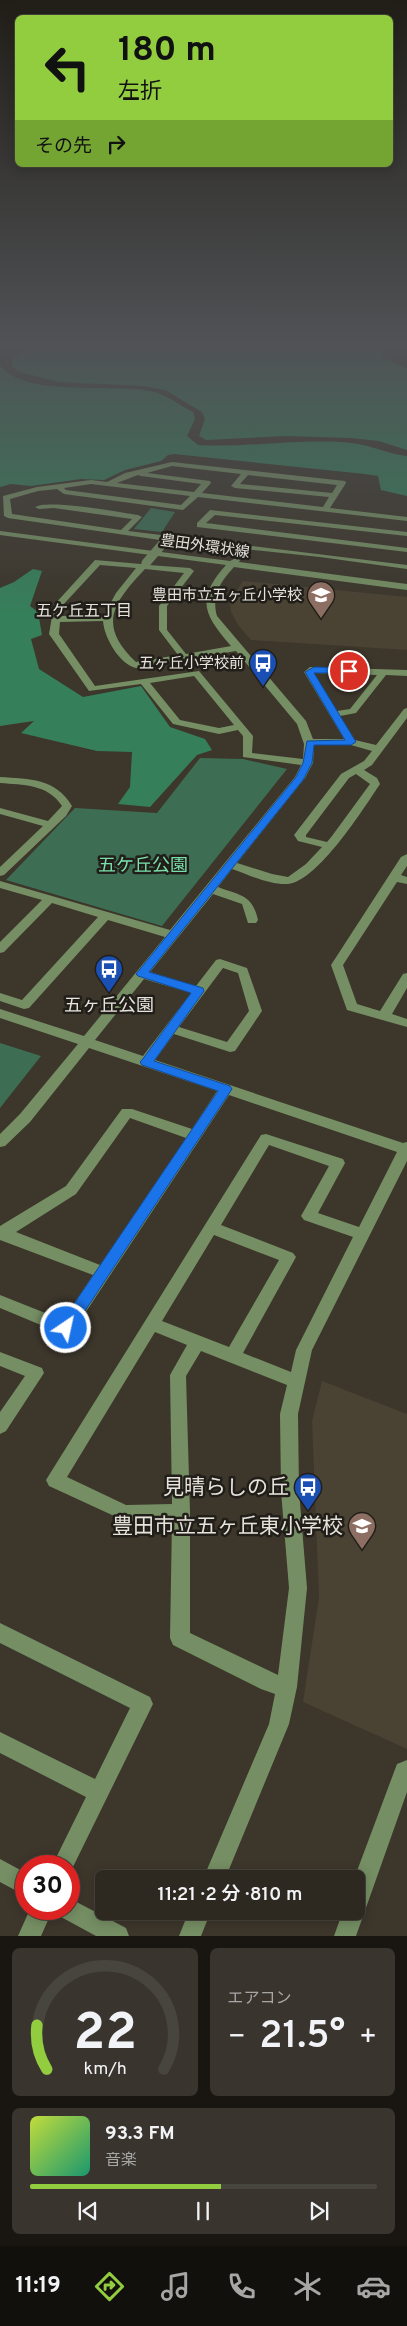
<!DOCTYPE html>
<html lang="ja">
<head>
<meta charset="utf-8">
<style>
	body { margin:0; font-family:Overpass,"Noto Sans JP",sans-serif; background:#39342d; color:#f1f3f6; height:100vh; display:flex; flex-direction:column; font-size:19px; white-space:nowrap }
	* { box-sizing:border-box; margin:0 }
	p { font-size:16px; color:#a7a6a5 }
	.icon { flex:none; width:28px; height:28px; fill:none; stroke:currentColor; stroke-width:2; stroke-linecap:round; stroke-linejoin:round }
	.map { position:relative; height:1936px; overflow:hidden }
	.sheet { display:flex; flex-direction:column; gap:12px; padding:12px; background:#191612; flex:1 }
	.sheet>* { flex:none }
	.hud { position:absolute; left:15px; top:15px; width:378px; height:152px; border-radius:8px; box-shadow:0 2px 12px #0003,0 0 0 1px #48443e; background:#92cd3f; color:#111; overflow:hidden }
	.speed { position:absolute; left:15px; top:1855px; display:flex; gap:10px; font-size:25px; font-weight:700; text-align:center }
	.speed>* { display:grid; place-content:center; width:65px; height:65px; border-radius:50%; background:#2d2820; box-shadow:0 2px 12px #0003,0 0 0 1px #48443e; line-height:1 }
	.speed .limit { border:8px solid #d22; background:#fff; color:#111 }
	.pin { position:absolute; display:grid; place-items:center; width:42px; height:42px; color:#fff; margin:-21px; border:2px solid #fff; border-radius:50%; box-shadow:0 1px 5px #0007 }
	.me { position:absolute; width:55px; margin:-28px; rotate:34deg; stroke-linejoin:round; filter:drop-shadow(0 0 4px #0008) }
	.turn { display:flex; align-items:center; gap:18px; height:105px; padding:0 20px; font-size:22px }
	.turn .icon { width:65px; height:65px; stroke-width:2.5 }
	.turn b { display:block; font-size:35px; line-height:42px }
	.then { display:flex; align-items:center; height:48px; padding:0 20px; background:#0003; gap:10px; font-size:19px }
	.big { font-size:38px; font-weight:600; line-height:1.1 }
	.sheet .tile { flex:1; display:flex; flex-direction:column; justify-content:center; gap:8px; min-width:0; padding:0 18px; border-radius:8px; background:#39342d }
	.sheet .dial { align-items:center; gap:0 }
	.dial svg { height:130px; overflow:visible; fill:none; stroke:#48443e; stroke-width:7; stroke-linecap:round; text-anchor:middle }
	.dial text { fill:#f1f3f6; stroke:none }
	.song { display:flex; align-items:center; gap:15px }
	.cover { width:60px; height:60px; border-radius:8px; background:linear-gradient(135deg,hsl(70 70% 55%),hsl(160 70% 35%)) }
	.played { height:5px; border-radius:2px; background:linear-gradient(90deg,#92cd3f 55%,#48443e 55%) }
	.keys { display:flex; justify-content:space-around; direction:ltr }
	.heat { display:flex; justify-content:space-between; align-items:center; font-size:28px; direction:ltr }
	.sheet .tiles { flex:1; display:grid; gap:12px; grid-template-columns:1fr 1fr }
	.tile:last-child { grid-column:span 2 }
	.trip { position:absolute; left:95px; top:1870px; width:270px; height:50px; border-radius:8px; background:#2d2820; box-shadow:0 2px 12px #0003,0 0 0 1px #48443e; font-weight:600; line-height:50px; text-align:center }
	.dock { display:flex; height:80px; justify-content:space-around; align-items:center; background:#12100d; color:#a7a6a5 }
	.dock .icon { width:35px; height:35px }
	.dock .selected { color:#92cd3f }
	.dock b { font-size:22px; color:#f1f3f6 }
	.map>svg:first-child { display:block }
</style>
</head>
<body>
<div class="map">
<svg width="407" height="1936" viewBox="0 0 407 1936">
	<rect width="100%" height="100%" fill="#3c362b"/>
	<!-- built -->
	<path fill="#4a4232" d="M243 581 407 597V650L251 640 238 625 231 612 230 601Z
		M322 1381 407 1414V1749L303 1702 319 1597 312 1421Z"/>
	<!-- green -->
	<path fill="#3d6e54" d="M151 508 175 512 162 532 134 529Z
		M200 758 243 759 287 769 162 926 6 880 75 808 157 813Z
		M0 1043 41 1056 0 1108Z"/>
	<!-- forest -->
	<path fill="#367f5b" d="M38 343H391L382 352 383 358 407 368V450L379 441 351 438 285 436 206 440 199 436 205 419 202 412 165 390 143 386 59 382 20 372 12 366V359L36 346Z
		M0 365C22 399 120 382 155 392 168 396 181 406 193 412L195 419 187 436 198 445C249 448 300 438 351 443 371 445 388 454 407 456V496L381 490 378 476 365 474 174 454 168 455 161 461 125 470 104 480 81 479 31 486 11 484 0 487Z
		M33 569 42 571 30 606 38 612 42 635 31 639 39 669 83 697 141 686 170 727 205 739 212 750 197 755 150 807 118 804 130 787 132 752 97 751 21 733 34 721 0 726V588L14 582Z"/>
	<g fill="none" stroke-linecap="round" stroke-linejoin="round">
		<!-- minor -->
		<path fill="#758e63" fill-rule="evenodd" d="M172 462 345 481 346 483 330 508 407 517V521L198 497 183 510 64 494 57 489 38 491 10 499 12 514 121 530 132 519 54 508 39 509 35 507C48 499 119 512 138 515L142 517 128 531 407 565V569L320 557 167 541 8 518 4 516 3 496 37 487 91 480 107 482 125 473ZM172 466 241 474 231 486 235 488 329 497 323 507 202 493 211 483 210 481 147 473ZM138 475 141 476 201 484 194 492 117 483ZM248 475 337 485 332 493 240 484ZM91 484 190 496 181 505 66 490 64 488Z
			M210 510 407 532V536L215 515 206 523 407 548V552L197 527V523Z
			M0 531 230 561 236 558 240 560 239 562 407 584V590L234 567C221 581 211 595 217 616L306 721 313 739H344L304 672 310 667 407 670V676L386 675 356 713 340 716 355 740 376 745 404 709 407 708V718L372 765 364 770 377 778 380 784C364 808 318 881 288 884 270 885 249 875 232 869L218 887C241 896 252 894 258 920L256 923H248L242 904 213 894 150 972 196 986 216 960 220 959 247 968 262 1011 235 1051 230 1052 174 1034 155 1060 403 1143 407 1142V1161L312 1350 298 1414 299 1491 307 1588 297 1687 289 1724 225 1879H203L269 1724 275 1694 261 1689 173 1645 170 1638 172 1520 125 1521 49 1486 46 1480 261 1135 266 1134 343 1159 345 1163 318 1213 359 1227 397 1152 229 1095 72 1333 66 1335 60 1333 0 1308V1295L63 1320 93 1275 0 1240V1226L66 1186 122 1109H132L192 1129 217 1091 89 1048 30 1122 5 1146 0 1147V1134L20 1114 78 1044 0 1018V1009L84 1036 165 937 108 920 29 1008 24 1009 0 1001V993L22 1000 98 917 52 903 4 952 0 953V942L42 900 0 888V881L170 930 295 777 301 765 243 757V736L238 730 219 734 173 724 141 684 89 691 49 634 54 605 95 560 141 564 146 561H149V565L190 568 194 571 167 606V630L186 654 231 646C204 614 195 600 226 565L0 535ZM100 565 136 568 116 593 104 615 61 616 62 606ZM145 569 184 573 159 606V630L178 655 136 662C97 625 113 603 145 569ZM103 621C104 637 119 664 136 668L236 651 297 724 304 744 303 759 252 753 253 736 199 671 95 686 59 634 60 622ZM314 673 377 675 350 709 337 711ZM194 676 234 725 219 728 180 720 150 683ZM314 745H351L372 751 364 761 341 774 294 835 298 841 322 847 306 864 288 877 272 874 237 863 305 778 313 763ZM356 774 370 784 332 836 327 842 306 837V835L349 778ZM223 968 238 973 249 1011 227 1042 179 1027ZM144 979 191 993 143 1056 95 1040ZM130 1118 186 1138 100 1265 16 1232 76 1194ZM269 1145 329 1166 301 1216 304 1220 353 1237 296 1350 291 1372 243 1353 296 1257 293 1253 221 1225ZM214 1235 279 1260 229 1347 162 1321ZM155 1332 187 1345 170 1375 172 1504 126 1505 67 1477ZM201 1351 287 1385 280 1414 281 1491 289 1588 278 1675 190 1633V1512L186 1376Z
			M0 777C30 779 55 778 72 806L66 816 4 875 0 876V867L43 826 0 814V808L48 821 62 806C48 784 23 785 0 783Z
			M407 854V866L401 875 407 877V884L397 882 343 965 357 1004 380 1011 403 974 407 973V988L392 1014 407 1019V1027L347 1010 331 965 401 857Z
			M0 1352 42 1368 44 1373 6 1431 0 1434V1412L25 1376 0 1366Z
			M0 1623 150 1697 153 1704 69 1875V1866H52L86 1797 0 1753V1732L95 1779 130 1708 0 1643Z
			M407 1760V1792L356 1936H334L343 1911H356V1879H354L397 1764Z
			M0 1859 26 1873V1896L0 1882Z
			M69 1898 126 1928 129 1936H96L61 1917 58 1909H69Z
			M30 1909H53L41 1936H18Z
			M189 1911H211L201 1936H179Z"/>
		<!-- minor-bridge -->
		<path stroke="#758e63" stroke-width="9" d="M146 563 165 541"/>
	</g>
	<!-- sky -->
	<linearGradient id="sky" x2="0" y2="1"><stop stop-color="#211e18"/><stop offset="0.56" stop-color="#505255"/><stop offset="1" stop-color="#505255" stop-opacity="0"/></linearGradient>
	<rect width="407" height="614" fill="url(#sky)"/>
	<!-- route -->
	<path fill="#1a73e8" stroke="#114b97" d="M314 667 349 668 353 671 349 673H314L356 742 351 745H314L312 763 303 780 149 972 203 988 204 991 154 1061 230 1086 232 1089 71 1332 66 1334 61 1332 59 1328 61 1323 218 1091 142 1065 140 1062 142 1060 191 993 138 976 136 974 296 777 303 763 307 741 345 740 305 672Z"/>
	<!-- icons -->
	<defs>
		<g id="school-pin" transform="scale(1.4375)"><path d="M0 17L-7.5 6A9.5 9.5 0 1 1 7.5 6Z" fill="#8d6e63" stroke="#211e19"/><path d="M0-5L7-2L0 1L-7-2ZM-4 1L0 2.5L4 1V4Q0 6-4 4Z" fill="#fff"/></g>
		<g id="bus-pin" transform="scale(1.4375)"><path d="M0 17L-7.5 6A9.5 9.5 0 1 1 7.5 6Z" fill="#1a4fb4" stroke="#211e19"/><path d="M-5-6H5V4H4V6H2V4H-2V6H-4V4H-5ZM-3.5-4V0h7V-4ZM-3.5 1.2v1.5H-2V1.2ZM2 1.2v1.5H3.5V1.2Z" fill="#fff"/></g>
	</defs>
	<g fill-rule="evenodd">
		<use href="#school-pin" x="321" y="595"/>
		<use href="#bus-pin" x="263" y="663"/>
		<use href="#bus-pin" x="109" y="969"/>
		<use href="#bus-pin" x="308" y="1487"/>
		<use href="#school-pin" x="362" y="1526"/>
	</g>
	<g text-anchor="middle" stroke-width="5" stroke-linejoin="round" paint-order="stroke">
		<!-- far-street labels -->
		<g font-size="15" fill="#e6e2dc" stroke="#211e19">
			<text transform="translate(205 546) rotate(8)" y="5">豊田外環状線</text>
		</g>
		<!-- far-poi labels -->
		<g font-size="15" fill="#e6e2dc" stroke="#211e19" text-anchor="end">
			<text x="302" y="600">豊田市立五ヶ丘小学校</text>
			<text x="244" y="668">五ヶ丘小学校前</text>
		</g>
		<!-- far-neighbourhood labels -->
		<g font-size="16" fill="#e6e2dc" stroke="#211e19">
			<text x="84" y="616">五ケ丘五丁目</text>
		</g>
		<!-- park labels -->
		<g font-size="18" fill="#79e0ab" stroke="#211e19">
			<text x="143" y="871">五ケ丘公園</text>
		</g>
		<!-- poi labels -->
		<g font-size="18" fill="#e6e2dc" stroke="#211e19">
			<text x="109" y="1011">五ヶ丘公園</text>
		</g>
		<!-- near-poi labels -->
		<g font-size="21" fill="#e6e2dc" stroke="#211e19" text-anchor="end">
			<text x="289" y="1494">見晴らしの丘</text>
			<text x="343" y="1533">豊田市立五ヶ丘東小学校</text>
		</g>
	</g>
</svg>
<div class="speed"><div class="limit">30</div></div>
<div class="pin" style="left:349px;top:671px;background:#d93025"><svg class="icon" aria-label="arrive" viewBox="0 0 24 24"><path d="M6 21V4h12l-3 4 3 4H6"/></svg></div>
<svg class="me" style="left:66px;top:1328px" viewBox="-20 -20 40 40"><circle r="17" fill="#1a73e8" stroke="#fff" stroke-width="3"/><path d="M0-11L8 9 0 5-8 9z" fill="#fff"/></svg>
<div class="trip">11:21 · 2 分 · 810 m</div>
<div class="hud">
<div class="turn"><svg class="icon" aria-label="left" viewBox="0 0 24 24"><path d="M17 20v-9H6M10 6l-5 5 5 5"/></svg><div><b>180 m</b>左折</div></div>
<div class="then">その先<svg class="icon" aria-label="right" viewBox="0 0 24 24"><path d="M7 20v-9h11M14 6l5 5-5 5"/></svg></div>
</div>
</div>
<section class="sheet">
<div class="tiles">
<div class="tile dial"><svg viewBox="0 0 100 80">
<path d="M14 69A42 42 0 1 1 86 69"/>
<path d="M14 69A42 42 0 0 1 8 42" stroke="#92cd3f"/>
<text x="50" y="56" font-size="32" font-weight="700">22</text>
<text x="50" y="72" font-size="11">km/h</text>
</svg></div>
<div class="tile"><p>エアコン</p>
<div class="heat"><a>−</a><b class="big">21.5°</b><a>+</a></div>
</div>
<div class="tile">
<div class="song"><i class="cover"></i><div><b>93.3 FM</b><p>音楽</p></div></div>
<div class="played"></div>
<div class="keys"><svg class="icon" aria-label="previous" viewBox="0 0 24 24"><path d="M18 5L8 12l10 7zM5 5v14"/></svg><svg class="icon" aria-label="pause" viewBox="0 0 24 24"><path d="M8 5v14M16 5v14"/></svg><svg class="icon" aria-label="next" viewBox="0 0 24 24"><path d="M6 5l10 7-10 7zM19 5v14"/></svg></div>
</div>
</div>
</section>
<nav class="dock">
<b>11:19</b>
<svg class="icon selected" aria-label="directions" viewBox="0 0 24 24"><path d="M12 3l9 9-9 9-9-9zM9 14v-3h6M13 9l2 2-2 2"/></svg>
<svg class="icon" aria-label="music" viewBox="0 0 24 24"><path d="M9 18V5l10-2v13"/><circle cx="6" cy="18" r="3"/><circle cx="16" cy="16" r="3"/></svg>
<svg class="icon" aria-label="phone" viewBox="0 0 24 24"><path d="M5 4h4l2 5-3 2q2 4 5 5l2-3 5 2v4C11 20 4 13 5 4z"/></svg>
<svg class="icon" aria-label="climate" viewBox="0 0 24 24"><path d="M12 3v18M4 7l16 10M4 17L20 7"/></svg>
<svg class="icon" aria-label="car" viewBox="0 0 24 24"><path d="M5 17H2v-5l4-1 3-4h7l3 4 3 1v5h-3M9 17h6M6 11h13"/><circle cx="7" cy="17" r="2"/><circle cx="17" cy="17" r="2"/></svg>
</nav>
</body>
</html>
